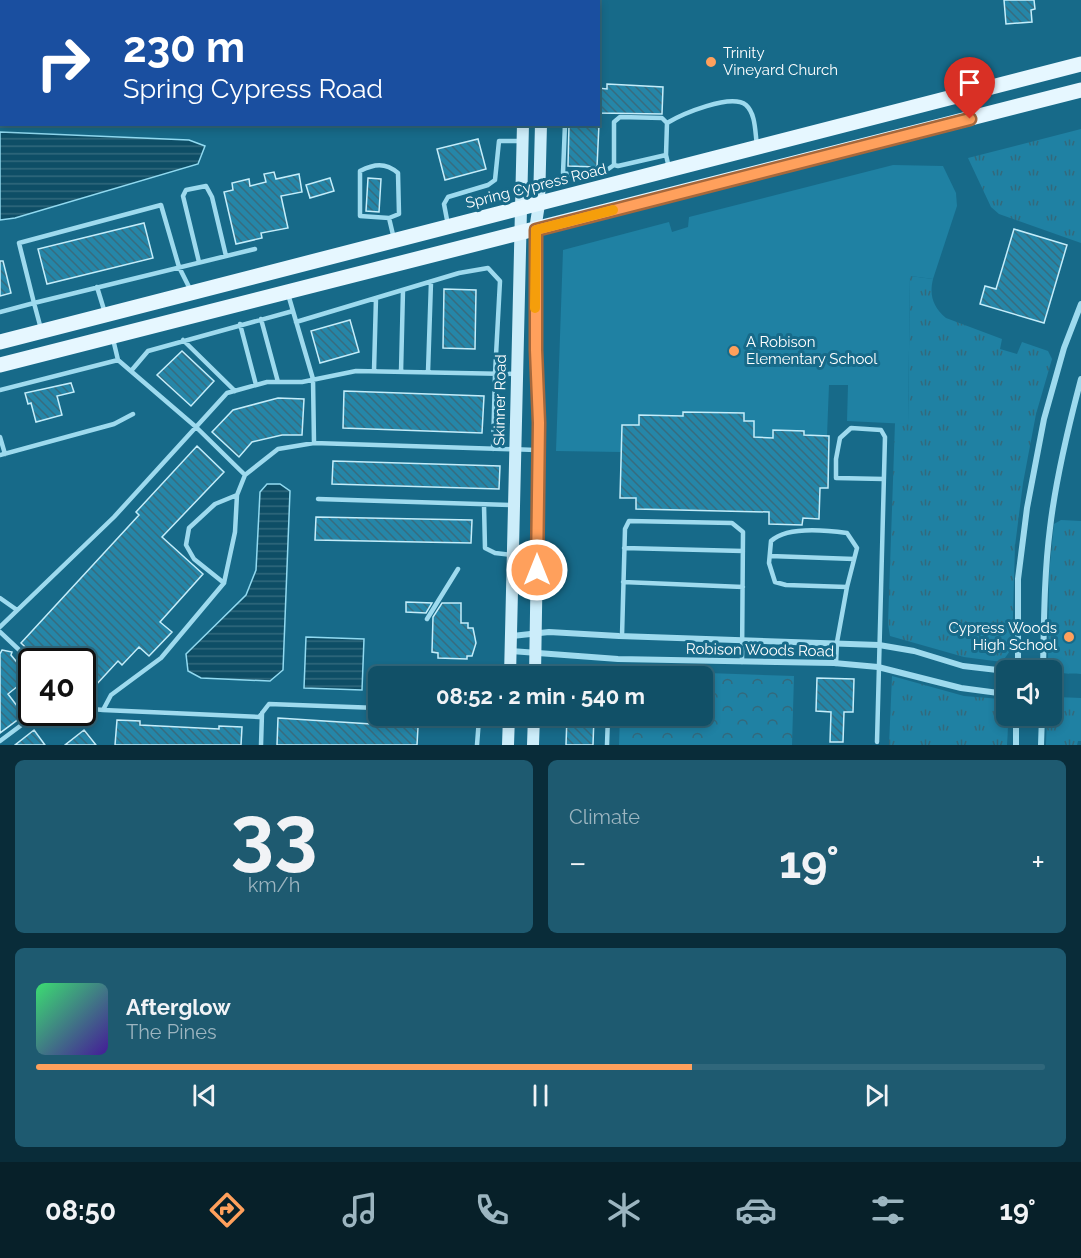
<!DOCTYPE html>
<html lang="en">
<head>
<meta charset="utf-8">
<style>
	body { margin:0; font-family:Raleway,sans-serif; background:#1e5a70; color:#f1f3f6; height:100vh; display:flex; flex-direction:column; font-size:22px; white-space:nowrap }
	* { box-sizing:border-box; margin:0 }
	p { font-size:20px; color:#9cb5c0 }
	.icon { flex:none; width:33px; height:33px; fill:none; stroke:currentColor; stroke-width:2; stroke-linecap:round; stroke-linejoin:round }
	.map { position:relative; height:745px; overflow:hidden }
	.side { display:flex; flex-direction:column; gap:15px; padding:15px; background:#092c39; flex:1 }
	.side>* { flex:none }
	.guide { position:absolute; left:0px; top:0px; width:600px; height:126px; box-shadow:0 3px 9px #0003,0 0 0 2px #30677b; background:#1a4fa0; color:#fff; overflow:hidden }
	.controls { position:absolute; left:996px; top:660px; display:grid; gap:12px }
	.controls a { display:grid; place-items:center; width:66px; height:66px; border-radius:9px; background:#115067; box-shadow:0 3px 9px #0003,0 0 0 2px #30677b; font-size:30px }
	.speed { position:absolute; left:18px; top:648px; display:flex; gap:12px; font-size:30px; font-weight:700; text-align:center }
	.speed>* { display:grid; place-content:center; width:78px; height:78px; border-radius:50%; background:#115067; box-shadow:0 3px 9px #0003,0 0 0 2px #30677b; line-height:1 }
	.speed .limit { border:3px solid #111; border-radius:9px; background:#fff; color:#111 }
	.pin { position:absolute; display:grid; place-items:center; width:51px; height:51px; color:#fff; margin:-62px -26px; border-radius:50% 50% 50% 0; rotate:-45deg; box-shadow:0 0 6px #0007 }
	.pin .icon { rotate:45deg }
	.me { position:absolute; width:66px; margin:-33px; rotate:0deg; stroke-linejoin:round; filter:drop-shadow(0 0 4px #0008) }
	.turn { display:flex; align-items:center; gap:21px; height:126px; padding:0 24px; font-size:27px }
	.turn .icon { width:78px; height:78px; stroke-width:2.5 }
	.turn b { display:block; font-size:42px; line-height:51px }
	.big { font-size:45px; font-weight:700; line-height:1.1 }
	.side .widget { flex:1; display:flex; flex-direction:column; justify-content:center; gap:9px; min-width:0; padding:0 21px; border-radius:9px; background:#1e5a70 }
	.side .dial { align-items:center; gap:0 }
	.dial b { font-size:78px; line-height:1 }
	.song { display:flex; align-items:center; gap:18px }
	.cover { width:72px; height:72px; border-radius:9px; background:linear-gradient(135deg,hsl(140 70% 55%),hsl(260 70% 35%)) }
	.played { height:6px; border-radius:3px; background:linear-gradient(90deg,#ffa05c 65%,#30677b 65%) }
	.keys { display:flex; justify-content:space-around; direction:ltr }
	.heat { display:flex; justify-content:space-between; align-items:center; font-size:33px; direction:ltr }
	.side .tiles { flex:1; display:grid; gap:15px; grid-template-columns:1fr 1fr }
	.widget:last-child { grid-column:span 2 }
	.trip { position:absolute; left:368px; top:666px; width:345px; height:60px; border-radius:9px; background:#115067; box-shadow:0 3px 9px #0003,0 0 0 2px #30677b; font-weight:700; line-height:60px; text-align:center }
	.tabs { display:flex; height:96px; justify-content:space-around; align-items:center; background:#072029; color:#9cb5c0 }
	.tabs .icon { width:42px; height:42px }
	.tabs .current { color:#ffa05c }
	.tabs b { font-size:27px; color:#f1f3f6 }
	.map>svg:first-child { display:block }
</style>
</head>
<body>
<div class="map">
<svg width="1081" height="745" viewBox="0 0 1081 745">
	<defs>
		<pattern id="grass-tufts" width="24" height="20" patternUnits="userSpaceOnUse" patternTransform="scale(1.5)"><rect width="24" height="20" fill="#1f81a3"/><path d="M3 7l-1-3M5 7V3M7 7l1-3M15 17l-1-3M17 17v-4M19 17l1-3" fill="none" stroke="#33697c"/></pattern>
		<pattern id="forest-crowns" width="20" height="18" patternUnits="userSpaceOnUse" patternTransform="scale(1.5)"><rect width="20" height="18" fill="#1f81a3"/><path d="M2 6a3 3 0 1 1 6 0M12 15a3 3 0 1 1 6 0" fill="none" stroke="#33697c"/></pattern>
		<pattern id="water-rules" width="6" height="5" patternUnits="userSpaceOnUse" patternTransform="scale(1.5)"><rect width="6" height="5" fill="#0e4e66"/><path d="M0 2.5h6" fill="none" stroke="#32697d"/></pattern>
		<pattern id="building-back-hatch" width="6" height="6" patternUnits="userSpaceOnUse" patternTransform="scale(1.5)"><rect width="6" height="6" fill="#2586a8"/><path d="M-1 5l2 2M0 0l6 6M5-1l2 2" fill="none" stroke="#376c7f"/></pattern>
	</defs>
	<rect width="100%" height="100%" fill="#176a89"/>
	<!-- grass -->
	<path fill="url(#grass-tufts)" d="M1081 129V243L999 214 991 207 968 158Z
		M910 276 933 279C929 295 933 307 946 318L1002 339 1000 349 1017 354 1022 342 1048 351 1052 359 1036 414 1023 483 1015 546 1012 648 1002 662 964 657 890 636 888 624 895 423H908Z
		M1061 520 1081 521V674C1069 673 1053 676 1048 664L1049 574 1054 524Z
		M892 676 964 696 1000 699C1010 714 1008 727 1007 745H889Z
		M1056 697 1081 698V741H1078L1077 745H1046L1047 716H1052V699Z"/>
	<!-- forest -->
	<path fill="url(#forest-crowns)" d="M621 670 794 676 792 745H619L620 716H702V676H621Z"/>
	<!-- green -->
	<path fill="#1f81a3" d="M893 165 943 166 956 193 957 206 933 279 910 276 908 424 847 421 848 385H829L827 436 804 435V431L773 430V441L765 440 764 437H754V421H744V413L684 412 683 419 669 415H640L639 425H622L621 452 556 451 563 250 669 222 672 232 688 227 689 217Z"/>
	<!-- water -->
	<path fill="url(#water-rules)" stroke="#91daf1" stroke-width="1.5" d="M0 132 189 140 205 146 198 164 15 218 0 220Z
		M267 484H280L290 491 283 670 270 681 201 678 188 671 186 654 246 595 256 570 260 492Z
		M306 637 364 639 362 690 304 688Z"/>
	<!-- building -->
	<path fill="url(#building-back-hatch)" stroke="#c4edfa" stroke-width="1.5" d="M1004 0H1034L1035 9 1031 10 1032 22 1006 24Z
		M607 84 663 87 662 114 598 113V88L607 89Z
		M569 124H599L597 167 568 166Z
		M478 139 486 169 445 180 437 149Z
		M274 172 276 179 299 174 302 192 281 196 288 228 261 233 262 238 236 244 224 192 233 190 232 183 249 179 250 186 266 182 264 174Z
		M330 178 334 191 310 198 306 185Z
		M368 178 381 179 379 212 366 211Z
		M144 223 153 258 47 284 38 249Z
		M1014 229 1067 245 1044 323 980 304 985 286 996 289Z
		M0 261H3L11 293 0 296Z
		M444 289 476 290 475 349 443 348Z
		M350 320 359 352 320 363 311 331Z
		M182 351 214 381 191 406 157 375Z
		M71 383 74 392 57 396 62 415 36 422 31 403 28 404 25 393Z
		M344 391 484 396 482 433 343 428Z
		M278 398 304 399 302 435H282L252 442 239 457 212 432 233 410Z
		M683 412 744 413V421H754V437L773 438V430L804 431V435L829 436 828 488H820L819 519 803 518 802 525 769 524V512L636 509V498H620L622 425H639V415L683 416Z
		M197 446 224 472 162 537 203 574 160 622 172 632 149 656 139 647 122 665 118 661 82 700V662H41L21 643 139 515 136 512Z
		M333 461 500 466 499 489 332 484Z
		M316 517 472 520 471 543 315 540Z
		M406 602 432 603 426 613 406 612Z
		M442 603H461V623H468V628H473L476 643 472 656H467V659L438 658V653L432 652 433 617Z
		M2 650 12 652 11 655 29 677 8 694 24 715 0 733V654Z
		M817 678 854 679 853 712H844L843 742H830L831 712 816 711Z
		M567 716H594L593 745H566Z
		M278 718 418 727 417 745H277Z
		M117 720 140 721V725L219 729V726L242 727 241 745H115Z
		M34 730 45 745H15Z
		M84 730 96 745H65Z"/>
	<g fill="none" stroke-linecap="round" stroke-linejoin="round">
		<!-- lane -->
		<path stroke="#9edaee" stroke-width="4.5" d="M570 2V0
			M667 123C682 114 731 93 746 105 756 114 755 133 757 145
			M565 124 563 173 574 175 601 174 614 165
			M666 155 618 166 614 165V122L620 117 662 118 667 123 666 155 669 168
			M389 218 399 214 398 173C385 162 374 164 360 171V216L389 218 394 239
			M448 225 444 204 448 197 488 185 495 180 499 141H522
			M199 262 183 196 186 190 206 186 212 197 226 256
			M97 287 105 313
			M288 294 313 379 314 443
			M0 312 34 303 19 243 161 205 179 267 190 289
			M261 319 278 382
			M296 322 459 273 488 268 500 281 495 374 493 449
			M240 324 256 385
			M41 329 34 303 255 249
			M113 339 118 360 196 427 245 475
			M183 340 235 391
			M131 371 148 351 293 311
			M374 371 376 298
			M401 372 403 290
			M428 372 431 282
			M0 390 118 360
			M0 437 5 454
			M0 455 114 424 133 414
			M318 499 513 505
			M484 505 485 548 495 553 513 555
			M624 548 743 551
			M770 556 854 559
			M623 582 743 587
			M224 583 194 559 186 545 189 528 215 504 237 495
			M0 598 17 610
			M427 619 458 569
			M0 627 114 517 227 393 267 382H302L356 371 516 374
			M0 632 32 662
			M622 636 625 529 629 521 732 523 743 532 742 662
			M836 664 837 642 847 587 857 548 847 533C826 530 787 526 771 541L769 563 775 582 786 585 847 587
			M82 708 103 710
			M378 708 269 704 259 717 103 710 111 695 161 658 224 583 235 532 237 495 245 475 278 449 314 443 536 450
			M472 716 479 719H507
			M0 741 39 712
			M877 742 885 437 881 430 851 428 840 438 836 459V478L884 479
			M261 745 262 713
			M477 745 479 719
			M607 745 608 716"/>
		<!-- street -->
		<path stroke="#9edaee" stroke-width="6" d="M512 636 549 632 619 636 879 645 914 651 963 666 1006 671
			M511 651 618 659 834 663 878 667 961 688 1006 694
			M1018 670V579L1027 508 1044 419 1064 348 1081 304
			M1043 670C1044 623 1044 575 1050 528 1056 477 1068 428 1081 379
			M1016 745V716
			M1041 745 1042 716"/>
		<!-- secondary -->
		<path stroke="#ccedfa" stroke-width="12" d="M530 2V0
			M547 2V0
			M510 676 523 124
			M535 676 539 423 536 370 535 230 539 204 541 124
			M508 745 509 716
			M533 745 534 716"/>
		<!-- primary -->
		<path stroke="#e6f7ff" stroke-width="15" d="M0 342 1081 64
			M0 365 1081 90"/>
	</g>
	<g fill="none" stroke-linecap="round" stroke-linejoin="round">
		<!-- route casing -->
		<g stroke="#a6683c" stroke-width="15">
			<path id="route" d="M537 570 539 423 536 350V230L970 119"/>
		</g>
		<!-- route -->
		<use href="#route" stroke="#ffa05c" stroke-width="10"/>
		<!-- slow -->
		<path stroke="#f59e0b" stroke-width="10" d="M535 308 536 230 613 210"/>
	</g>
	<!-- markers -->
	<g fill="#ffa05c" stroke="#176a89" stroke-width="2">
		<circle cx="711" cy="62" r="6"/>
		<circle cx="734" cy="351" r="6"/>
		<circle cx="1069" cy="637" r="6"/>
	</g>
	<g text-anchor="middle" stroke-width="6" stroke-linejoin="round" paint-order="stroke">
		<!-- poi labels -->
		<g font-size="15" fill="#fff" stroke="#176a89" text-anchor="start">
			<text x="723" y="58">Trinity<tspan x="723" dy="17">Vineyard Church</tspan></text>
			<text x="746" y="347">A Robison<tspan x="746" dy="17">Elementary School</tspan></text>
			<text x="1057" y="633" text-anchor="end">Cypress Woods<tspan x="1057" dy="17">High School</tspan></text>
		</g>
		<!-- street labels -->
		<g font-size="15" fill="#fff" stroke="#176a89">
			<text transform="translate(536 186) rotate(-14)" y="5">Spring Cypress Road</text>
			<text transform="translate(500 400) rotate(-89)" y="5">Skinner Road</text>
			<text transform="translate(760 650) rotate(1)" y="5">Robison Woods Road</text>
		</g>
	</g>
</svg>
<div class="controls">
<a><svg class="icon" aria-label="sound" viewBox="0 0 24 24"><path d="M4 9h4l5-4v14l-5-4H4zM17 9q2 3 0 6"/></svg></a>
</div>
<div class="speed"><div class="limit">40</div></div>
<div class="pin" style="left:970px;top:119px;background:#d93025"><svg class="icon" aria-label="arrive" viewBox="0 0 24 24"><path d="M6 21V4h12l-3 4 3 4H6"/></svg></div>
<svg class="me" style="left:537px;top:570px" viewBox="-20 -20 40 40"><circle r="17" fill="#ffa05c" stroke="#fff" stroke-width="3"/><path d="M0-11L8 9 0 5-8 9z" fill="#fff"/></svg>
<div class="trip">08:52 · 2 min · 540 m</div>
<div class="guide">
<div class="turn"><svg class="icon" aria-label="right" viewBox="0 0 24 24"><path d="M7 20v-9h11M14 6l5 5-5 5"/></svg><div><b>230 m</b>Spring Cypress Road</div></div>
</div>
</div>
<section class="side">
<div class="tiles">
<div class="widget dial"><b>33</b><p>km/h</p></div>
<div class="widget"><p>Climate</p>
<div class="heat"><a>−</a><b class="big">19°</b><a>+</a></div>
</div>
<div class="widget">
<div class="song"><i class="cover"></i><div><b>Afterglow</b><p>The Pines</p></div></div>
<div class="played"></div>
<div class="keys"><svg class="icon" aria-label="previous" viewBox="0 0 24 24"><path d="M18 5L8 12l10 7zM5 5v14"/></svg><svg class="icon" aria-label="pause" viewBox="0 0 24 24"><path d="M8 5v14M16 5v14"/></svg><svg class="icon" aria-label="next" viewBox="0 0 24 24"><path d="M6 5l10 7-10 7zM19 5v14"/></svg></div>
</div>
</div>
</section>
<nav class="tabs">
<b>08:50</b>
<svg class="icon current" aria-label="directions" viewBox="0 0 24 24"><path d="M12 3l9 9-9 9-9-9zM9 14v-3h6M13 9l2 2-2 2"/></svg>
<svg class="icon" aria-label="music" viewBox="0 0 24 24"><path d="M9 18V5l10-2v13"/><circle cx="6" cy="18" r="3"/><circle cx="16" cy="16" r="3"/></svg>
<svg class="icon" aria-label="phone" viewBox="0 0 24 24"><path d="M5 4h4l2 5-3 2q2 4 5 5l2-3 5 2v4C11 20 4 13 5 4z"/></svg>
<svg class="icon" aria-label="climate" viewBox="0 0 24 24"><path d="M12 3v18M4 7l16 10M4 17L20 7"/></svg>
<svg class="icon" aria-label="car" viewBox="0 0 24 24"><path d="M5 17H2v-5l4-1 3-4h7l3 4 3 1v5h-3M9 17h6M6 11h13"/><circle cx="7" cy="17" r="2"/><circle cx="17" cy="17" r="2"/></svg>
<svg class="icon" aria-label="filters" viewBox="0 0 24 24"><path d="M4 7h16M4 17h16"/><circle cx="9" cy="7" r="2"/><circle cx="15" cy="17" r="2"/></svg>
<b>19°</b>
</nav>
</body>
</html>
